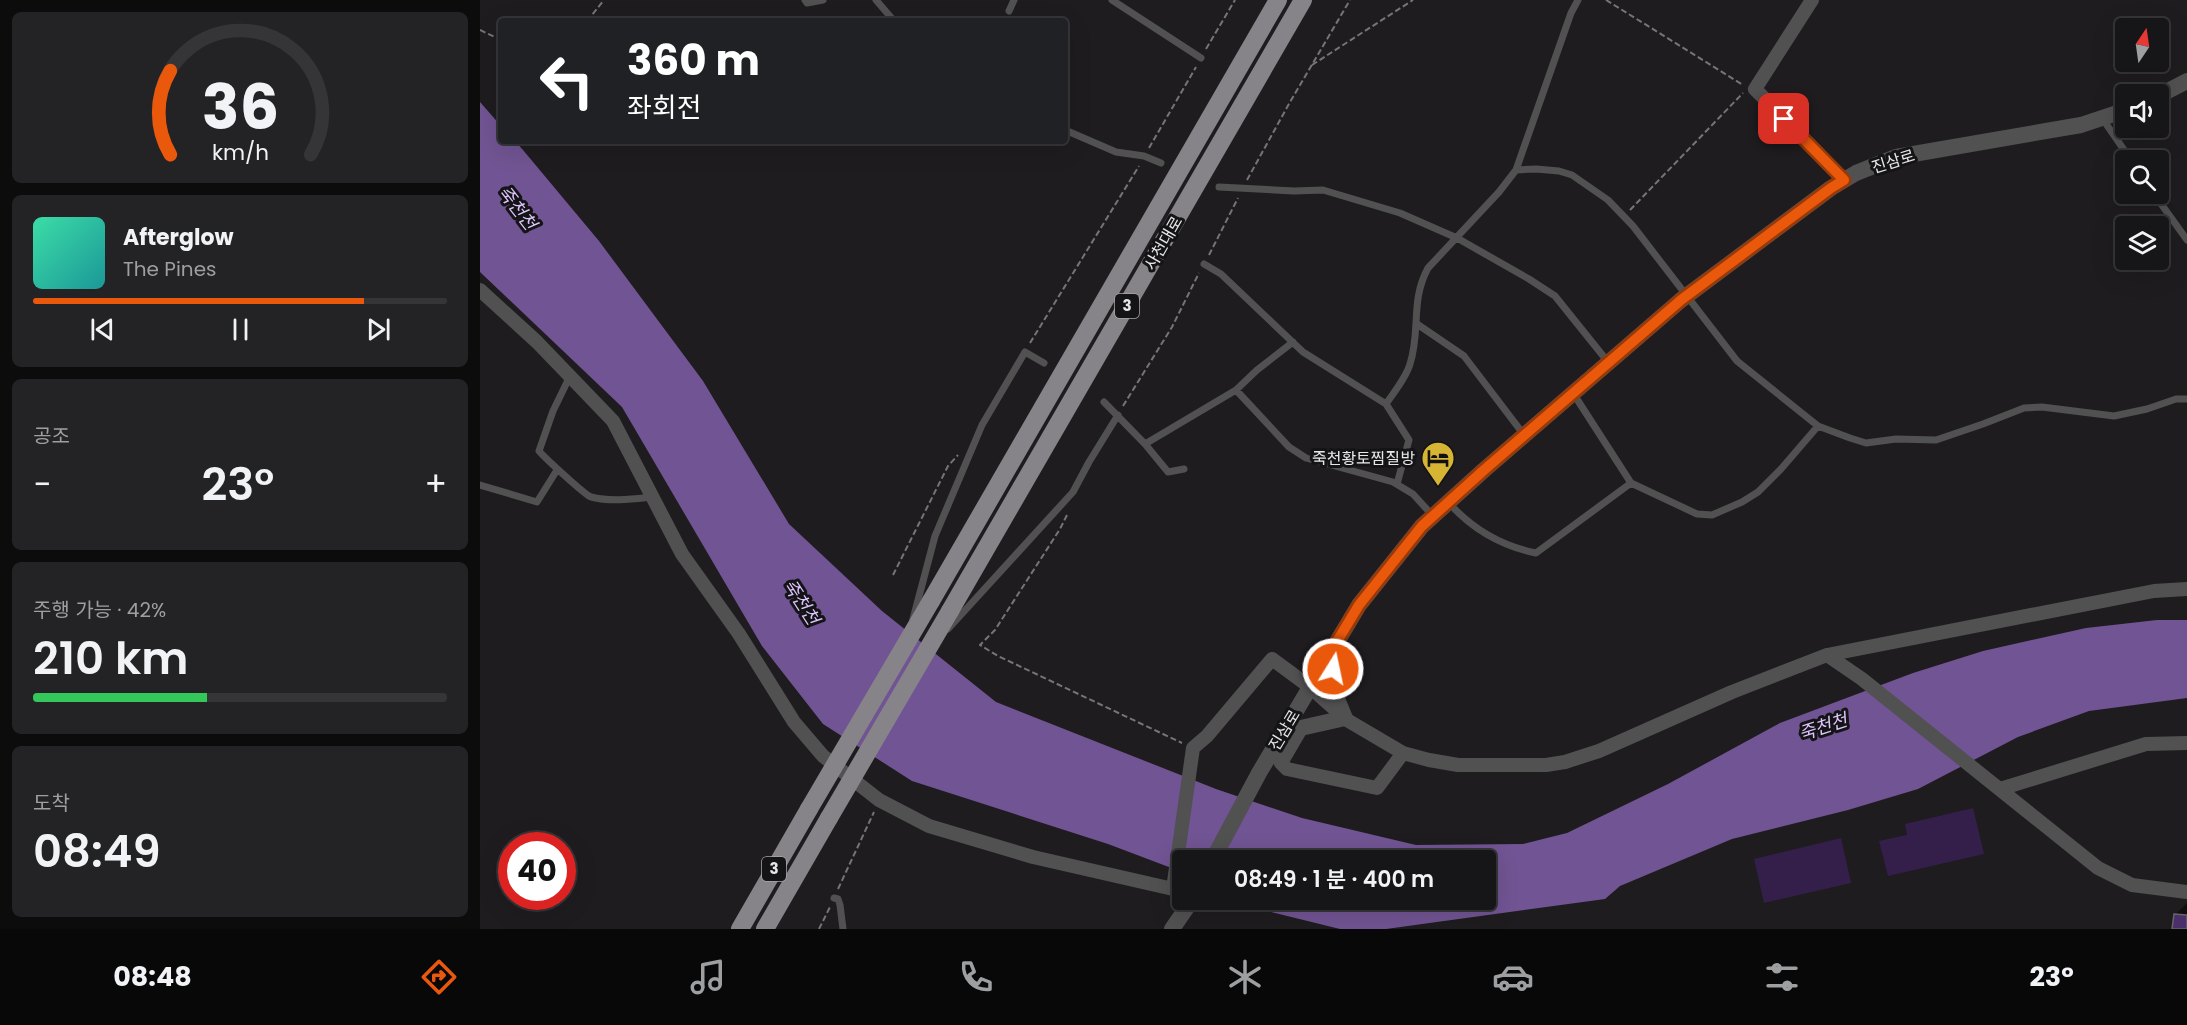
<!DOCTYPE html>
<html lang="ko">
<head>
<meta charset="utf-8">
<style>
	body { margin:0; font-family:Poppins,"Noto Sans KR",sans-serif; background:#232224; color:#f1f3f6; height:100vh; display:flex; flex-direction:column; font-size:22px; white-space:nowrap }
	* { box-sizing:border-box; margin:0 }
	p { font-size:20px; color:#9e9fa1 }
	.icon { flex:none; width:33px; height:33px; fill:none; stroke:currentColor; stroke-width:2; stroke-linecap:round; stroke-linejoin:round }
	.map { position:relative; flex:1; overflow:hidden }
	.sheet { display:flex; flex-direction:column; gap:12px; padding:12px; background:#0c0c0d; width:480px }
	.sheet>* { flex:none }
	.top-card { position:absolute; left:18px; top:18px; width:570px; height:126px; border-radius:6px; box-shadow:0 6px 24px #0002,0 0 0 2px #353436; background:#202124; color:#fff; overflow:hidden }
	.needle { width:39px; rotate:13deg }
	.tools { position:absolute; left:1635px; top:18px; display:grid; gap:12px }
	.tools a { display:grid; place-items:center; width:54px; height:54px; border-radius:6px; background:#161517; box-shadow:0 6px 24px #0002,0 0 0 2px #353436; font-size:30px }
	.speed { position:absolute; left:18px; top:832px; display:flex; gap:12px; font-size:30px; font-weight:700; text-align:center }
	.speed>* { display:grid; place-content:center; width:78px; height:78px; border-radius:50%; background:#161517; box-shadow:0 6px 24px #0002,0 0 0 2px #353436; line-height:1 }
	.speed .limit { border:9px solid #d22; background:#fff; color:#111 }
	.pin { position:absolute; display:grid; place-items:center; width:51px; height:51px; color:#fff; margin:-26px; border-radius:12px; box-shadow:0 3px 9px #0006 }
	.me { position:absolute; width:66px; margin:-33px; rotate:10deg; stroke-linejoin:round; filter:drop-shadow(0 0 4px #0008) }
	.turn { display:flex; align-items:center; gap:21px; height:126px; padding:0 30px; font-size:27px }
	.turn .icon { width:78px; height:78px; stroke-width:2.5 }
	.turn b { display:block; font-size:42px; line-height:51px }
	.big { font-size:45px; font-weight:600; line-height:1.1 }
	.sheet .tile { flex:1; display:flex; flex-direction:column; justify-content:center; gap:9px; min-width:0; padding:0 21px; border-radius:9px; background:#232224 }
	.sheet .dial { align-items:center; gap:0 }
	.dial svg { height:156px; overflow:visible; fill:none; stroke:#353436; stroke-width:7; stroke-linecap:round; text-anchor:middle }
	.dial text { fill:#f1f3f6; stroke:none }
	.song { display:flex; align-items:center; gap:18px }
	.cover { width:72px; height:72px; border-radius:9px; background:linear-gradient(135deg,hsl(160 70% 55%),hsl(180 70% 35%)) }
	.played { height:6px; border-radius:3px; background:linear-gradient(90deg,#ea580c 80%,#353436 80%) }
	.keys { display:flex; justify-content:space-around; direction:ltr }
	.heat { display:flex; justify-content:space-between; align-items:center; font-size:33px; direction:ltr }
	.charge { height:9px; border-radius:4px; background:linear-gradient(90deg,#34c759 42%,#353436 0) }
	.trip { position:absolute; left:692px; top:850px; width:324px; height:60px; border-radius:6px; background:#161517; box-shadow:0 6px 24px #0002,0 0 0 2px #353436; font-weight:600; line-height:60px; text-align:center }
	.tabs { display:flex; height:96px; justify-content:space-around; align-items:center; background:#090809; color:#9e9fa1 }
	.tabs .icon { width:42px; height:42px }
	.tabs .on { color:#ea580c }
	.tabs b { font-size:27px; color:#f1f3f6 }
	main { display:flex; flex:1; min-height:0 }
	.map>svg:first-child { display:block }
</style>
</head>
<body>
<main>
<section class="sheet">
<div class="tile dial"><svg viewBox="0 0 100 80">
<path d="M14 69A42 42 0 1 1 86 69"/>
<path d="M14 69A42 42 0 0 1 14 26" stroke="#ea580c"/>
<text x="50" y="56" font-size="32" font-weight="700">36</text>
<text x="50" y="72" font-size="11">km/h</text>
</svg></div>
<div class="tile">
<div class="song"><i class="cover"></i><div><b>Afterglow</b><p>The Pines</p></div></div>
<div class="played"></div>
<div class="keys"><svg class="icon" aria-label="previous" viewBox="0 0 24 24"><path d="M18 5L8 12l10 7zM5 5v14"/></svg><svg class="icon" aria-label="pause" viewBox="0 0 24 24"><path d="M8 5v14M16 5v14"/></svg><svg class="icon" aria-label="next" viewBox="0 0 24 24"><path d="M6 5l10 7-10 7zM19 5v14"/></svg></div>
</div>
<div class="tile"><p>공조</p>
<div class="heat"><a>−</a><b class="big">23°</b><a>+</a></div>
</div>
<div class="tile"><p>주행 가능 · 42%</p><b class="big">210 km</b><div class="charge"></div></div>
<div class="tile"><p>도착</p><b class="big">08:49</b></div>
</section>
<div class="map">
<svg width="1707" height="929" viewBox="0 0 1707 929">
	<rect width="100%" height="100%" fill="#1e1c1f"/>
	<!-- green -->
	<path fill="#341f4b" d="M1493 808 1504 854 1408 876 1399 841 1427 835 1425 824Z
		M1361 838 1371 883 1284 903 1274 859Z"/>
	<!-- water -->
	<path fill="#715493" d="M0 102 21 126V141H35L43 150 119 241 223 381 309 524 402 611 516 702 736 789 822 818 936 845 1043 844 1087 833 1188 784 1300 723 1433 673 1503 651 1606 628 1677 620H1707V698L1609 711 1538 737 1438 789 1368 810 1252 839 1140 886 1125 899 906 929H860L754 903 752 900H1005V861H702V872L628 844 432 781 343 724 282 646 142 407 0 272Z"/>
	<!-- shadow -->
	<path fill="#0007" d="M1707 903V929H1694L1695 915Z"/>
	<!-- building -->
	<path fill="#4b2f6a" stroke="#666568" stroke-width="1.5" d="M1694 914 1707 915V929H1692Z"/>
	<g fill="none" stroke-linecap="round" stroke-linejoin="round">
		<!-- path -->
		<path stroke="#757476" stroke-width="2" stroke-dasharray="6 3" stroke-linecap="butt" d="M1126 0 1263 85
			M107 21 124 0
			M0 30 21 40
			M726 49 755 0
			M832 65 933 0
			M669 148 716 67
			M767 180 810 102 870 0
			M1150 210 1263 93
			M729 255 758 198
			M550 343 659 166
			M643 406 692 327 719 273
			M587 515 580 529 515 630 500 645 518 656 702 743
			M413 575 468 466 478 455
			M358 889 394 812
			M339 929 350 907"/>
		<!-- service -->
		<path stroke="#515152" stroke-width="7" d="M325 0 327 3 343 0
			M396 0 414 21
			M632 0 721 58
			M529 11 534 0
			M1622 118 1651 160
			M585 130 636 152 664 156 681 163
			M1036 170 1056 169 1079 171 1092 175 1128 200 1153 226 1257 361 1338 426 1370 438 1386 443 1416 439 1456 440 1503 424 1544 408 1562 407 1634 416 1667 409 1696 399H1707
			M739 187 814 191 843 190 920 213 977 238 1049 279 1075 296 1128 362
			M1674 194 1707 240
			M724 264 741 274 823 352 906 404 929 440 917 484
			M937 324 984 356 1044 435
			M90 376 73 411 59 451C65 458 105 495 111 497 131 502 153 499 172 497
			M756 390 809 447 826 458 913 482 933 494 953 516
			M1093 393 1151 483 1217 514 1232 515 1262 502 1278 492 1301 469 1338 426
			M624 402 665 444 688 472 704 469
			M906 404C914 392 926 378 930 364 941 330 930 301 948 268L1019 192 1036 170 1091 13 1098 0
			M665 444 756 390 777 370 813 342
			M0 485 57 502 77 470
			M968 502C992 529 1021 546 1056 553L1151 483
			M433 619 455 536 502 425 545 352 564 363
			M468 629 593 492 609 462 638 415
			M354 898 358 899 360 905 363 929"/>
		<!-- minor -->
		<path stroke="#515152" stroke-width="14" d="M1332 0 1275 89 1364 180
			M0 290 57 342 133 421 202 554 259 634 314 722 343 756 399 800 449 826 553 857 693 889 713 748 727 736 792 659 830 687 867 720 923 753 949 760 978 765H1066L1085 762 1119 751 1252 692 1347 655 1674 591 1707 589
			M1347 655 1382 679 1618 868 1652 885 1707 892
			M822 727 801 763 807 769 897 788 923 753
			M1520 789 1666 744 1707 743"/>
		<!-- tertiary -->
		<path stroke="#515152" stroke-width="16" d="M1678 96 1707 81
			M803 732 865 718 855 694 853 650
			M732 861 779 773 879 605 942 526 1004 470 1201 300 1351 188 1376 173 1416 157 1601 125 1646 110
			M692 929 712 900"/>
		<!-- primary -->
		<path stroke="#868488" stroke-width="18" d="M451 601 798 0
			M470 611 823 0
			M260 929 329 809
			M285 929 349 818"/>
		<!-- primary-bridge -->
		<path stroke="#868488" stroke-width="18" d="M329 809 451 601
			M349 818 470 611"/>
	</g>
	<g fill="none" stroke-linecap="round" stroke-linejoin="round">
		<!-- route casing -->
		<g stroke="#983908" stroke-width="15">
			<path id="route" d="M853 669V648L879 605 942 526 1004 470 1201 300 1351 188 1364 180 1304 119"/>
		</g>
		<!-- route -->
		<use href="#route" stroke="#ea580c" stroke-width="10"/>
	</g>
	<!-- icons -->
	<defs>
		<g id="hotel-pin" transform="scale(1.725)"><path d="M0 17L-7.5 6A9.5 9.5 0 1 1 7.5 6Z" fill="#d6b534" stroke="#141316"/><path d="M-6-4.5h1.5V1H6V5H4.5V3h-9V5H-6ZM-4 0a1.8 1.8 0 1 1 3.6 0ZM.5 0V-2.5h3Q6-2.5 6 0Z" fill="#111"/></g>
	</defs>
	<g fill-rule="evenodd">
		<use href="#hotel-pin" x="958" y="458"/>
	</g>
	<g text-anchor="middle" stroke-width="6" stroke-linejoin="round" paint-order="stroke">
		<!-- shield labels -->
		<g fill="#141316" stroke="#a8a7a9" stroke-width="1.5">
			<rect x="635" y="294" width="24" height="24" rx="4.5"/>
			<rect x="282" y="857" width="24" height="24" rx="4.5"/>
		</g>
		<g font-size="15" font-weight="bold" fill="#e7e6e8">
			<text x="647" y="311">3</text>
			<text x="294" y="874">3</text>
		</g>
		<!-- street labels -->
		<g font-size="16" fill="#e7e6e8" stroke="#141316">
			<text transform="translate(1413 161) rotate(-17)" y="6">진삼로</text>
			<text transform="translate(683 243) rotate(-60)" y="6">사천대로</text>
			<text transform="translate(804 730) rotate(-59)" y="6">진삼로</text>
		</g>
		<!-- poi labels -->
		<g font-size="16" fill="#e7e6e8" stroke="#141316" text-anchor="end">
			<text x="935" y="464">죽천황토찜질방</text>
		</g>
		<!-- water labels -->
		<g font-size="18" font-style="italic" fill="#dcc5fc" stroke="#141316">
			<text transform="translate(37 208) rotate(52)" y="6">죽천천</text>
			<text transform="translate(321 602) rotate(57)" y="6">죽천천</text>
			<text transform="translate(1343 727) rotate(-18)" y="6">죽천천</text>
		</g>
	</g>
</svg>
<div class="tools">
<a><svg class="needle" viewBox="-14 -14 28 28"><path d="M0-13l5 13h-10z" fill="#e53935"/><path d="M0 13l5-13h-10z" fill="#9e9fa1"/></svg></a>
<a><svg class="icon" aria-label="sound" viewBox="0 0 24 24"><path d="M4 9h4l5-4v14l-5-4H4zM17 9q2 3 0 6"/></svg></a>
<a><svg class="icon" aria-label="search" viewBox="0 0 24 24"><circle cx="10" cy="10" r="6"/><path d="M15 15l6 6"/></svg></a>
<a><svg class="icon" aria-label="layers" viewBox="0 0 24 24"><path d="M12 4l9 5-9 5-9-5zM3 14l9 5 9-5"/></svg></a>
</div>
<div class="speed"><div class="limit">40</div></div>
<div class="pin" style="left:1304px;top:119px;background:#d93025"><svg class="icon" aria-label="arrive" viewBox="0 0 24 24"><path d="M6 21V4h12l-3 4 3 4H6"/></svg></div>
<svg class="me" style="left:853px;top:669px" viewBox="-20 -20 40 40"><circle r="17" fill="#ea580c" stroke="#fff" stroke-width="3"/><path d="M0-11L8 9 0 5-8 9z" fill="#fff"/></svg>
<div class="trip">08:49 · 1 분 · 400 m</div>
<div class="top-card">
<div class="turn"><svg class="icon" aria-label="left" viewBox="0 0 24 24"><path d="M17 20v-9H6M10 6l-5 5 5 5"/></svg><div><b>360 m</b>좌회전</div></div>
</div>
</div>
</main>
<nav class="tabs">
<b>08:48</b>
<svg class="icon on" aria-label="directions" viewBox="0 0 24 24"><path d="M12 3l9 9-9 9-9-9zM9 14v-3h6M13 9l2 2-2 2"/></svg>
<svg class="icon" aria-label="music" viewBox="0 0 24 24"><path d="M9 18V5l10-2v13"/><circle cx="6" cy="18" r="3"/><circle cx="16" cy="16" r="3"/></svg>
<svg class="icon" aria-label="phone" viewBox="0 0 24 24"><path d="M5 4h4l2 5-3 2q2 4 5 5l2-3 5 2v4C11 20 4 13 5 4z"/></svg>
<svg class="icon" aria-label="climate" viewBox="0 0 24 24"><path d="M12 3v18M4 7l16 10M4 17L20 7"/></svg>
<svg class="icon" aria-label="car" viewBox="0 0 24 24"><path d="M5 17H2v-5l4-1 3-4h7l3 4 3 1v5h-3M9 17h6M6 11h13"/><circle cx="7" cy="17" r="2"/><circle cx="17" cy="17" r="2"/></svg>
<svg class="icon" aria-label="filters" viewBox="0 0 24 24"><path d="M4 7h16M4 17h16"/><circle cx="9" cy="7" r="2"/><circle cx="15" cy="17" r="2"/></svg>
<b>23°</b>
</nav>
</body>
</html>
